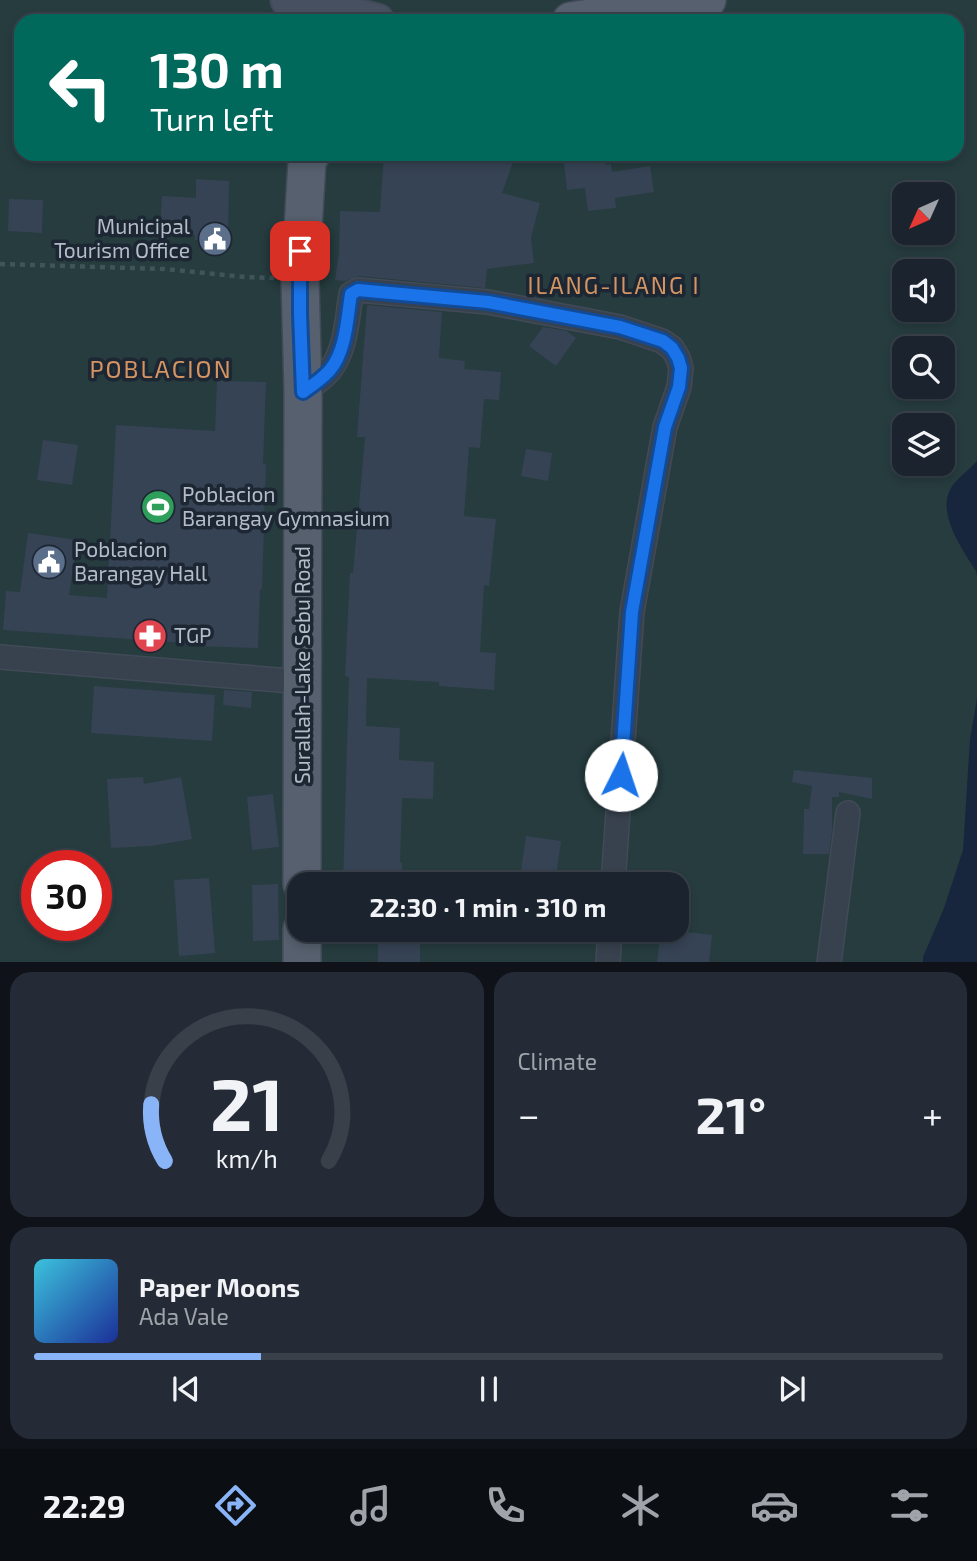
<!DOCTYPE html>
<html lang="en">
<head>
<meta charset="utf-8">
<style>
	body { margin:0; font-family:"Exo 2",sans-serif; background:#242b36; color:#f1f3f6; height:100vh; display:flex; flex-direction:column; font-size:26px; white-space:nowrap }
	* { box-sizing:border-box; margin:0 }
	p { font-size:23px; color:#a0a4aa }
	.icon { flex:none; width:38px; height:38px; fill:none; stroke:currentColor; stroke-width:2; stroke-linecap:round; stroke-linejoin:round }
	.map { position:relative; height:962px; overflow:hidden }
	.panel { display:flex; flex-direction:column; gap:10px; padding:10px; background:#0f1319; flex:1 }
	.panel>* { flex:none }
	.top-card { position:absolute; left:14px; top:14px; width:950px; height:147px; border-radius:21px; box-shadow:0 4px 10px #0003,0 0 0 2px #39404a; background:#00695c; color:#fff; overflow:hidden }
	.needle { width:46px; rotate:225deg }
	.fabs { position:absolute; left:892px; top:182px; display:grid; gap:14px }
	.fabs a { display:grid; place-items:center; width:63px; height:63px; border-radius:14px; background:#1b232e; box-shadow:0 4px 10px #0003,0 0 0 2px #39404a; font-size:35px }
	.speed { position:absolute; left:21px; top:850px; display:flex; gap:14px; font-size:35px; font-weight:700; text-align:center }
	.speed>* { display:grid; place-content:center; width:91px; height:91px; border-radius:50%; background:#1b232e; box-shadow:0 4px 10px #0003,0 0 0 2px #39404a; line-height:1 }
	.speed .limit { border:10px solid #d22; background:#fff; color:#111 }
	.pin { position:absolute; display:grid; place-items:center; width:60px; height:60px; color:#fff; margin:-30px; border-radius:14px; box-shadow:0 4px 10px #0006 }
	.me { position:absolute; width:77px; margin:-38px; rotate:4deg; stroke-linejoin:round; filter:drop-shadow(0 0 5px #0008) }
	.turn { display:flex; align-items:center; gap:24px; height:147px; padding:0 21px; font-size:32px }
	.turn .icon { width:91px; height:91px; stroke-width:2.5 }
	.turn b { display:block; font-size:49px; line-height:60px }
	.big { font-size:52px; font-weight:700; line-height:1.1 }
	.panel .tile { flex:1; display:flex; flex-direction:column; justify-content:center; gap:10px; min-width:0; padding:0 24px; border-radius:21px; background:#242b36 }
	.panel .dial { align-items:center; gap:0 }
	.dial svg { height:182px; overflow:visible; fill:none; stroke:#39404a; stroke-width:7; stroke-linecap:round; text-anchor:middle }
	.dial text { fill:#f1f3f6; stroke:none }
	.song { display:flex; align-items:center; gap:21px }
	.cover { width:84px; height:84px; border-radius:10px; background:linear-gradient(135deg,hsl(190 70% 55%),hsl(230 70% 35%)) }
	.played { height:7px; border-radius:4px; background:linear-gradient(90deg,#8ab4f8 25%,#39404a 25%) }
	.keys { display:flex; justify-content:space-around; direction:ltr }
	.heat { display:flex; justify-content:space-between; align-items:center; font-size:38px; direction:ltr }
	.panel .tiles { flex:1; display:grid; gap:10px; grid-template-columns:1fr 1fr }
	.tile:last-child { grid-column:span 2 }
	.trip { position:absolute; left:287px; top:872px; width:402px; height:70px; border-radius:21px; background:#1b232e; box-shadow:0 4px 10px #0003,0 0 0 2px #39404a; font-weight:700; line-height:70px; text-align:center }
	.tab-bar { display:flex; height:112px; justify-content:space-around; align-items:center; background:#0b0e12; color:#a0a4aa }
	.tab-bar .icon { width:49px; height:49px }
	.tab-bar .current { color:#8ab4f8 }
	.tab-bar b { font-size:32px; color:#f1f3f6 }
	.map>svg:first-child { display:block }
</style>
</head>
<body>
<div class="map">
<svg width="977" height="963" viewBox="0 0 977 963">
	<rect width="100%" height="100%" fill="#242f3e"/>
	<!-- green -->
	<path fill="#263c3f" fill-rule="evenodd" d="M0 0H977V962L0 963ZM21 21H957V154H21ZM905 194H943V233H905ZM905 271H943V310H905ZM905 348H943V387H905ZM905 425H943V464H905ZM37 866H96V926H37ZM299 884H677V929H299Z"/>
	<!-- water -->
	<path fill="#17263c" d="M977 461V576L976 571C962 549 934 510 953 485 960 476 970 469 977 461Z
		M977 699V962H923V957L944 908 963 850 970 739Z"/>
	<!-- building -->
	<path fill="#364354" d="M384 154H516L502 193 540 203 531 238 534 263 487 269 485 288 359 276 345 281 335 280 339 253 340 211 380 212Z
		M563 154H605L606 165 611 164 612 172 650 166 654 192 615 198 616 208 588 211 585 188 567 190Z
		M196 179 229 181 228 241 195 240V235L160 233 162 196 196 198Z
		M9 199 43 200 42 233 8 231Z
		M367 305 442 312 439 358 465 361 464 369 501 372 499 400 484 399 480 448 469 447 464 516 496 519 489 586 484 585 480 652 496 653 494 690 439 686V682L367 678 366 726 400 728 399 760 434 762 433 799 402 798 400 862 402 863V884H343L349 677 345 676 350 573H353L365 437H357Z
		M543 327 567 331 576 338 556 366 529 346Z
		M217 381 266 382 263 464H266L262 589H260L258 648 197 646V644L3 630 6 591 20 592 28 533 77 540 69 595 107 598 116 425 215 431Z
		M43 440 78 445 72 485 37 480Z
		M526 449 552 453 548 481 521 476Z
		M94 686 215 695 212 741 91 733Z
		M224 690 252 692 251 708 223 705Z
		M794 770 872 778V799L839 792V797H832V832L829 854H803L804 809H809L812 786 792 782Z
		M143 777 144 784 181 777 192 839 151 846 111 848 107 779Z
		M273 794 279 847 252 850 247 797Z
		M526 836 561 841 555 884H519Z
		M209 878 215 953 179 956 174 880Z
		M278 884 279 940 253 941 252 885Z
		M378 929H420V963H378Z
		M661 929 712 935 709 963H657Z"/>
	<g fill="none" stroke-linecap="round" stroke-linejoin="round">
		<!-- street casing -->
		<g stroke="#414a57" stroke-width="26">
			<path id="street" d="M303 392C313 385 322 379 330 370 346 350 347 319 351 294L358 290 488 302 620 327 662 341 672 348 678 358 681 368 679 387 665 427 632 612 613 884
				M0 657 303 682
				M608 963 610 929
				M829 963 848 813"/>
		</g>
		<!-- secondary casing -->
		<g stroke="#414a57" stroke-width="37">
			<path id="secondary" d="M288 0 377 21"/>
		</g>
		<!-- primary casing -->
		<g stroke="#414a57" stroke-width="40">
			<path id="primary" d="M571 21 707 0
				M302 884 303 392 300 279 307 162 311 154
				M302 963V929"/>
		</g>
		<!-- path -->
		<path stroke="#3f5557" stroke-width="4.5" stroke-dasharray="5 5" stroke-linecap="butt" d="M0 264 164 269 245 277 274 278"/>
		<!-- street -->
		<use href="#street" stroke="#38414e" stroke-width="23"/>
		<!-- secondary -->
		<use href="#secondary" stroke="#465061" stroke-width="33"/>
		<!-- primary -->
		<use href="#primary" stroke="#56606e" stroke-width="37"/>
	</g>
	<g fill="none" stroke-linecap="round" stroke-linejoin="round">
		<!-- route casing -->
		<g stroke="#114b97" stroke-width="18">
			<path id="route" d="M300 251V314L303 392C313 385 322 379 330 370 346 351 347 319 351 294L358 290 488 302 620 327 663 341 672 348 678 358 681 368 679 387 665 427 632 612 621 775"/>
		</g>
		<!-- route -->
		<use href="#route" stroke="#1a73e8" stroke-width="12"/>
	</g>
	<!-- icons -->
	<defs>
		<g id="civic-disc" transform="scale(1.75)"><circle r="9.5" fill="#5c6f8a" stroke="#1d2633"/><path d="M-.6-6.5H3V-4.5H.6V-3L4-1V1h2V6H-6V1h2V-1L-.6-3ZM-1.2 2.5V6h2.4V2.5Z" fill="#fff"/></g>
		<g id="stadium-disc" transform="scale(1.75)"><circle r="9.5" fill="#2e9e5b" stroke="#1d2633"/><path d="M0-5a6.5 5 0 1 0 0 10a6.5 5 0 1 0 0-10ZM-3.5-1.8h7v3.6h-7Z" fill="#fff"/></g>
		<g id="pharmacy-disc" transform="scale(1.75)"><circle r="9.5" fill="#e0444e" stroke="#1d2633"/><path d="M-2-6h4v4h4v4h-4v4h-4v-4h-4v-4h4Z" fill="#fff"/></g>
	</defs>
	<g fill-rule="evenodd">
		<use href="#civic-disc" x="215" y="239"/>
		<use href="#stadium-disc" x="158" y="507"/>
		<use href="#civic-disc" x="49" y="562"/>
		<use href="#pharmacy-disc" x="150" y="636"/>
	</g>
	<g text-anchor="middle" stroke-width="7" stroke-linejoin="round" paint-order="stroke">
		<!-- poi labels -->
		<g font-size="21" fill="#b4bcc9" stroke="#1d2633" text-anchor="start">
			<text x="190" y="234" text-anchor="end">Municipal<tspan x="190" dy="24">Tourism Office</tspan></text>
			<text x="182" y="502">Poblacion<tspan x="182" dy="24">Barangay Gymnasium</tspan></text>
			<text x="74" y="557">Poblacion<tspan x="74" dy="24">Barangay Hall</tspan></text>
			<text x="174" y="643">TGP</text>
		</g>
		<!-- street labels -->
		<g font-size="21" fill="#b4bcc9" stroke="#1d2633">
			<text transform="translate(303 665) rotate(-90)" y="7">Surallah-Lake Sebu Road</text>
		</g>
		<!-- neighbourhood labels -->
		<g font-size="23" letter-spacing="2" fill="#d59563" stroke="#1d2633">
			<text x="614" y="294">ILANG-ILANG I</text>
		</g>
		<!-- quarter labels -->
		<g font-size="24" letter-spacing="2" fill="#d59563" stroke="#1d2633">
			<text x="161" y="378">POBLACION</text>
		</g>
	</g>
</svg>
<div class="fabs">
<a><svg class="needle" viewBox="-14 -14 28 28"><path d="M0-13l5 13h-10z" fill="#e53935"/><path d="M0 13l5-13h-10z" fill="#a0a4aa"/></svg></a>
<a><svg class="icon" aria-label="sound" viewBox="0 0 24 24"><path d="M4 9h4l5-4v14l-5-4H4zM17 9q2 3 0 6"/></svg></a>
<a><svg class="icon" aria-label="search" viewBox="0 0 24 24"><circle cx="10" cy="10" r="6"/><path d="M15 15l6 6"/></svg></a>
<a><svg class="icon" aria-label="layers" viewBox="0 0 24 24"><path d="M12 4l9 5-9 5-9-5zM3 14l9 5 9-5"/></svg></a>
</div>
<div class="speed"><div class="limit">30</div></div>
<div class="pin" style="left:300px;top:251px;background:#d93025"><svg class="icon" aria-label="arrive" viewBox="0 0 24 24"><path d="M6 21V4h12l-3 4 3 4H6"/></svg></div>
<svg class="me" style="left:621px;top:775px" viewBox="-20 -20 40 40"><circle r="19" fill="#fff"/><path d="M0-13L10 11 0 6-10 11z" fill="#1a73e8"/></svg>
<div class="trip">22:30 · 1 min · 310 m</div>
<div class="top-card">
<div class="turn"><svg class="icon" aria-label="left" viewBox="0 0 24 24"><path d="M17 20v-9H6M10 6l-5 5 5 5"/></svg><div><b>130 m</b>Turn left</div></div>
</div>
</div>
<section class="panel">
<div class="tiles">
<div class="tile dial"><svg viewBox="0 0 100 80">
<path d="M14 69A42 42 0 1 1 86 69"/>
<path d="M14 69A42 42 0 0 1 8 44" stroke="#8ab4f8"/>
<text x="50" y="56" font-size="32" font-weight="700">21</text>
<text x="50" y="72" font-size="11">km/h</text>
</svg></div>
<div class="tile"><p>Climate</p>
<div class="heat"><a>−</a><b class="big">21°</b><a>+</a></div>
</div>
<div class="tile">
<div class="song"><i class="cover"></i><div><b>Paper Moons</b><p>Ada Vale</p></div></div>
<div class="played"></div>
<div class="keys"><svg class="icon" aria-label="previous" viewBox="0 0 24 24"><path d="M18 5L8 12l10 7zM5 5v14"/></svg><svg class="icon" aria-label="pause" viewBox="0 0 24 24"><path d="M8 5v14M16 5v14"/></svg><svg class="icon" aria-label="next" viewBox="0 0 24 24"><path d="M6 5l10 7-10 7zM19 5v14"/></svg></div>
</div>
</div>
</section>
<nav class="tab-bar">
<b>22:29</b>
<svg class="icon current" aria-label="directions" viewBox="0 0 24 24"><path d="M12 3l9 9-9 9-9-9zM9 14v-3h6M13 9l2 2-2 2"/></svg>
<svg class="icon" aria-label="music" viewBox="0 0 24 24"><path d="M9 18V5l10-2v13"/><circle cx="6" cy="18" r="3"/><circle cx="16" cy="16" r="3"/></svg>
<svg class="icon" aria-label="phone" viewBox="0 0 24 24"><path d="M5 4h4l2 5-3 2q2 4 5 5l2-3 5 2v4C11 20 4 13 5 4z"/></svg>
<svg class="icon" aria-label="climate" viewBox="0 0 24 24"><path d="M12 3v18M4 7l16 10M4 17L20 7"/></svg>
<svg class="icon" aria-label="car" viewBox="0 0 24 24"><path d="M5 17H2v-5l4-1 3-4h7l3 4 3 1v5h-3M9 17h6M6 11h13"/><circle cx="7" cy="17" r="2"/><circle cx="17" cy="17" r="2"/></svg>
<svg class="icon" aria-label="filters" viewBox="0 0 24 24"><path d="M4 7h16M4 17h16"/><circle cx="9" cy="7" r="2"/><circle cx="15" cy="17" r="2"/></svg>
</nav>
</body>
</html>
